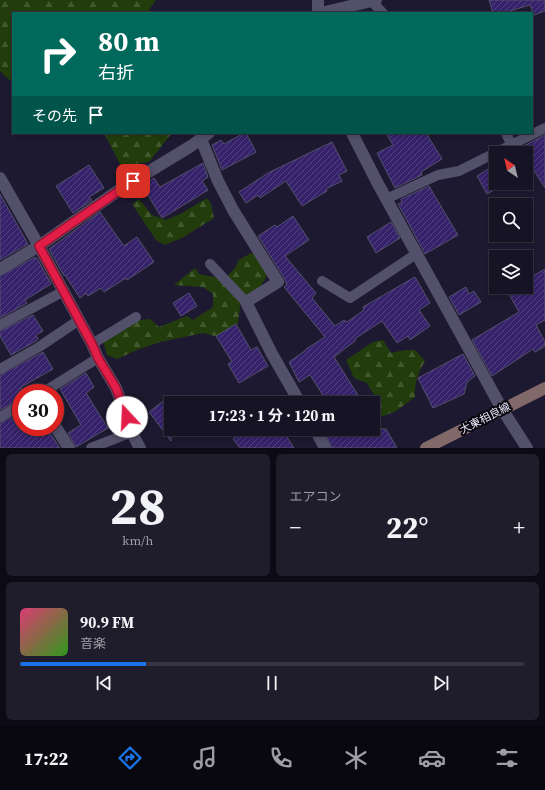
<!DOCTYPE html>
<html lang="ja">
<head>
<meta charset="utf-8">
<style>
	body { margin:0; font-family:"Source Serif 4","Noto Sans JP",serif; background:#1f1c2c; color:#f1f3f6; height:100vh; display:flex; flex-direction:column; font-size:15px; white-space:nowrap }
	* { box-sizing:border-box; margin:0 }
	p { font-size:13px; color:#9e9ea6 }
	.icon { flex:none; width:22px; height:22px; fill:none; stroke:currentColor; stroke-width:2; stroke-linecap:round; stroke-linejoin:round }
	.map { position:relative; height:448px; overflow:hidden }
	.sheet { display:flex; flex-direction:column; gap:6px; padding:6px; background:#0c0a14; flex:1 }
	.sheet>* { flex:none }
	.guide { position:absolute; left:12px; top:12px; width:521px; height:122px; border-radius:0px; box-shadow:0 2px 6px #0003,0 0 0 1px #353241; background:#00695c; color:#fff; overflow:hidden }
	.needle { width:26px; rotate:325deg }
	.buttons { position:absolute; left:489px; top:146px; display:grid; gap:8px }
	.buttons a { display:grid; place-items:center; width:44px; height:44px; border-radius:0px; background:#161324; box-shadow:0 2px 6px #0003,0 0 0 1px #353241; font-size:20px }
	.speed { position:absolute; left:12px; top:384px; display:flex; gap:8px; font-size:20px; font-weight:700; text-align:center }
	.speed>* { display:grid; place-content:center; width:52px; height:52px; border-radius:50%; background:#161324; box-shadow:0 2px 6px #0003,0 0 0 1px #353241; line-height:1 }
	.speed .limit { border:6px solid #d22; background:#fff; color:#111 }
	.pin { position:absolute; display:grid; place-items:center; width:34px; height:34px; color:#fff; margin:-17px; border-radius:8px; box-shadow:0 2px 6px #0006 }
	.me { position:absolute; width:44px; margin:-22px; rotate:340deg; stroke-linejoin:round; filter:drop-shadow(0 0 3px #0008) }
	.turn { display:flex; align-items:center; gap:14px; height:84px; padding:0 20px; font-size:18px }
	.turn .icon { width:52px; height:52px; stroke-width:2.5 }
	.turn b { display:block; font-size:28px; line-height:34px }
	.then { display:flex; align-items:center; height:38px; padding:0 20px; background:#0003; gap:8px; font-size:15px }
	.big { font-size:30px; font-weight:700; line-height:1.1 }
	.sheet .widget { flex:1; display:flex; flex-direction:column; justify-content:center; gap:6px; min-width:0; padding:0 14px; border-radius:6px; background:#1f1c2c }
	.sheet .dial { align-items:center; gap:0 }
	.dial b { font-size:52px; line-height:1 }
	.song { display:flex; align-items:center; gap:12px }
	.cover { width:48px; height:48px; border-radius:6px; background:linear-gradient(135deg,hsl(340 70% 55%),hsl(110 70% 35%)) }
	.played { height:4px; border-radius:2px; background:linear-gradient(90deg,#1a73e8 25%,#353241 25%) }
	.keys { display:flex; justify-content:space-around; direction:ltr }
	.heat { display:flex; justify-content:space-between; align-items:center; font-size:22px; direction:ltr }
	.sheet .tiles { flex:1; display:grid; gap:6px; grid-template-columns:1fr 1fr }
	.widget:last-child { grid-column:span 2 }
	.trip { position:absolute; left:164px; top:396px; width:216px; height:40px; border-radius:0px; background:#161324; box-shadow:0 2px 6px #0003,0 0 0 1px #353241; font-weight:700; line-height:40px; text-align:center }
	.tabs { display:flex; height:64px; justify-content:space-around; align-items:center; background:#09080e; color:#9e9ea6 }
	.tabs .icon { width:28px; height:28px }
	.tabs .on { color:#1a73e8 }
	.tabs b { font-size:18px; color:#f1f3f6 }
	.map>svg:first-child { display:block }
</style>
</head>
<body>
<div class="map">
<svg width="545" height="448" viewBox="0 0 545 448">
	<defs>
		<pattern id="forest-firs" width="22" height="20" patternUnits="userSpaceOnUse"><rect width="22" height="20" fill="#223d0b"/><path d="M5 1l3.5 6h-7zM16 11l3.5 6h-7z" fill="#42592f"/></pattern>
		<pattern id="building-hatch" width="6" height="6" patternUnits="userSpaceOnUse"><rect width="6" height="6" fill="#35226a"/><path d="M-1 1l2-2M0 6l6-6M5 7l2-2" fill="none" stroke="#524280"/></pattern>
	</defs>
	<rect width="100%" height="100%" fill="#1d1930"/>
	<!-- forest -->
	<path fill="url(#forest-firs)" d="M0 0H156L147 13H13V81L8 79 0 71Z
		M104 133H172L149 162 121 166Z
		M207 198 211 204 214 218 182 238 165 245 156 240 132 204 139 199 152 215 166 220 182 213Z
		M251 253 262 257 267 275 258 291 241 299 238 323 219 337 203 333 160 342 137 350 117 359 107 355 102 338 140 320 150 319 159 327 187 316 193 320 213 307V294L203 287 174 285 195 268 199 274 224 279 235 268 239 260Z
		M383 340 391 353 405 350H415L425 361C418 373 414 384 415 397L396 411 381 417 375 397 367 383 354 378 346 360 373 342Z"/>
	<!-- building -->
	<path fill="url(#building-hatch)" stroke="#53506a" d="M489 0H545V11L534 15 530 5 503 13H493Z
		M244 133H246L256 152 222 170 212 145 221 140 224 144Z
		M386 133H426L442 159 421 172 422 175 395 188 377 153 393 145Z
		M545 135V188L526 158V153H523L520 148Z
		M332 142 347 171 339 175 342 181 326 189 327 191 302 206 286 181 260 198 258 195 246 203 239 192 268 173Z
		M203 163 208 177 202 181 208 190 162 218 142 186 154 178 160 187Z
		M496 164V189L487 194 477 176Z
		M89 165 104 188 89 197 92 200 73 213 56 186Z
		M429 186 458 235 425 254 398 204 402 202 401 199Z
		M0 194 28 244 0 260Z
		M100 212 124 246 137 237 154 262 127 280 126 278 104 292 101 288 88 296 86 293 80 298 65 275 64 276 49 249Z
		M293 216 309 240 285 256 316 293 312 298 335 326 344 320 347 322 364 310 363 307 415 277 430 303 419 310 430 326 410 340 408 336 397 343 382 321 356 338 355 341 334 357 363 403H328L310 375 299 382 289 362 306 350V349L325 337 284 287 287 285 284 278 258 236 275 225 277 227Z
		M391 222 400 238 376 253 367 237Z
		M35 257V259L37 258 51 284 25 300 27 303 0 318V276Z
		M545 269V320L536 325 545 342V346L535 352 533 349 492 376 472 340 519 312 505 287H526V280Z
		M466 287 469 294 474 291 481 302 459 315 449 297Z
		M189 293 197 306 181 316 173 303Z
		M33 315 43 331 36 335 38 339 36 341 11 355 0 336V331Z
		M236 324 251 350 257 347 268 366 239 383 228 364 232 362 216 336Z
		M43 352 53 369 21 387V399L0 410V375Z
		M463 354 475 376 467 382 464 394 433 408 418 378Z
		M86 373 94 387 86 393 108 428 76 447 68 433 81 425 60 389Z
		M171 395V441L149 412Z
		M21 412V427H46L60 448H0V423Z
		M235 429H282L294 448H240L233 439 239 435Z
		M323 429H386L397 448H332Z"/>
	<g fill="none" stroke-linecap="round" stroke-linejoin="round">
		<!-- lane -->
		<path stroke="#53506b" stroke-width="10" d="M371 1 383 13
			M506 133 511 144
			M386 199 438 175 459 171 545 128
			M210 264 246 302
			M322 281 350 298 416 254
			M0 325 64 291
			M92 344 136 317
			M0 369 39 347 79 320
			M42 393 98 358
			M0 417 21 405
			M91 448 132 432"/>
		<!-- street -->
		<path stroke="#53506b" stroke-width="12" d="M318 0V13
			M321 13 376 0
			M352 133 377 182 502 409 527 448
			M201 139 218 181 233 210 278 282 246 302 272 354 300 403
			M0 178 39 246 92 344 98 358 116 388 134 437 140 448
			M0 269 39 246 122 188 191 146 209 133
			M55 426 69 448
			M315 429 325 448"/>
		<!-- secondary -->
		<path stroke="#816869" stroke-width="12" d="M426 448 545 388"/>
	</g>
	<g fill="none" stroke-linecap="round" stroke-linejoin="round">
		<!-- route casing -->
		<g stroke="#92132f" stroke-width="10">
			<path id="route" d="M127 417 116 388 98 358 92 344 39 246 133 181"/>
		</g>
		<!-- route -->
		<use href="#route" stroke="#e11d48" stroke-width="7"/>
	</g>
	<g text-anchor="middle" stroke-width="4" stroke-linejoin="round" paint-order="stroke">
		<!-- street labels -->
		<g font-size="11" fill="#eae9f9" stroke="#07060f">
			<text transform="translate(485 418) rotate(-27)" y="4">大東相良線</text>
		</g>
	</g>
</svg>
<div class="buttons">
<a><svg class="needle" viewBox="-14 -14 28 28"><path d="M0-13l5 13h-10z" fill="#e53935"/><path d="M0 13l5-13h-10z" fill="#9e9ea6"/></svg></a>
<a><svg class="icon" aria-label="search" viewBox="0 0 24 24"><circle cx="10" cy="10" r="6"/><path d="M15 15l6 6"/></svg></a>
<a><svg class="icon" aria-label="layers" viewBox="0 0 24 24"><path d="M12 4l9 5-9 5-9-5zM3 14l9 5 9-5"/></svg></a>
</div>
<div class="speed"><div class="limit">30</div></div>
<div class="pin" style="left:133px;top:181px;background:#d93025"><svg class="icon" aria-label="arrive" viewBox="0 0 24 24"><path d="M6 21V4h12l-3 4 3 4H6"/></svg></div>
<svg class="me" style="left:127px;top:417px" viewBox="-20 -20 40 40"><circle r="19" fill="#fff"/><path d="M0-13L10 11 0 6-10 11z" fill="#e11d48"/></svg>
<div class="trip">17:23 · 1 分 · 120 m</div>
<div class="guide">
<div class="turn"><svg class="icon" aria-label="right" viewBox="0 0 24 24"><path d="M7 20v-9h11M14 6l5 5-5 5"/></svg><div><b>80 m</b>右折</div></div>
<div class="then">その先<svg class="icon" aria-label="arrive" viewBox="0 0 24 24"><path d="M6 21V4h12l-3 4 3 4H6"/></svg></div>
</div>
</div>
<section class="sheet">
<div class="tiles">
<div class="widget dial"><b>28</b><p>km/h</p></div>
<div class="widget"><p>エアコン</p>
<div class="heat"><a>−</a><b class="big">22°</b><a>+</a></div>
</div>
<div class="widget">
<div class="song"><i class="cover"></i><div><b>90.9 FM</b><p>音楽</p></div></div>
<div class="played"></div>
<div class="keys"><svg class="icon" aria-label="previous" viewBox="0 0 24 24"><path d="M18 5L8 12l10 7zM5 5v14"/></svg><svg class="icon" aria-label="pause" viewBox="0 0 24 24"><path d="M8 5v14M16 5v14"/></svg><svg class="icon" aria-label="next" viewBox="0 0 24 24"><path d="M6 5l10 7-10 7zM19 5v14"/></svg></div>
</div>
</div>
</section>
<nav class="tabs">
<b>17:22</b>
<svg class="icon on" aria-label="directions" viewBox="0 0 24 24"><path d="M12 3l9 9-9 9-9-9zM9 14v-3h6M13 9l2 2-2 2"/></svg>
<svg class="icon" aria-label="music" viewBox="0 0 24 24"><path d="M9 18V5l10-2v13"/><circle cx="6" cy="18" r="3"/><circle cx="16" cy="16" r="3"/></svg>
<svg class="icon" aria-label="phone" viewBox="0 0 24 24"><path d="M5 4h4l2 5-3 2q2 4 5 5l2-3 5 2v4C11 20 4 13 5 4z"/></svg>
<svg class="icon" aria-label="climate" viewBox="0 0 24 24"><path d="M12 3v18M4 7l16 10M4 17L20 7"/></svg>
<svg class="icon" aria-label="car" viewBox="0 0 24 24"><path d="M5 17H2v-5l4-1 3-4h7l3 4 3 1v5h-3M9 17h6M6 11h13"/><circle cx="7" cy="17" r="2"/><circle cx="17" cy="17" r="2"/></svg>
<svg class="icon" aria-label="filters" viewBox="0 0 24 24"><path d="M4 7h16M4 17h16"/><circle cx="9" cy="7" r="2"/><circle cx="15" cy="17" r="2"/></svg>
</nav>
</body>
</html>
